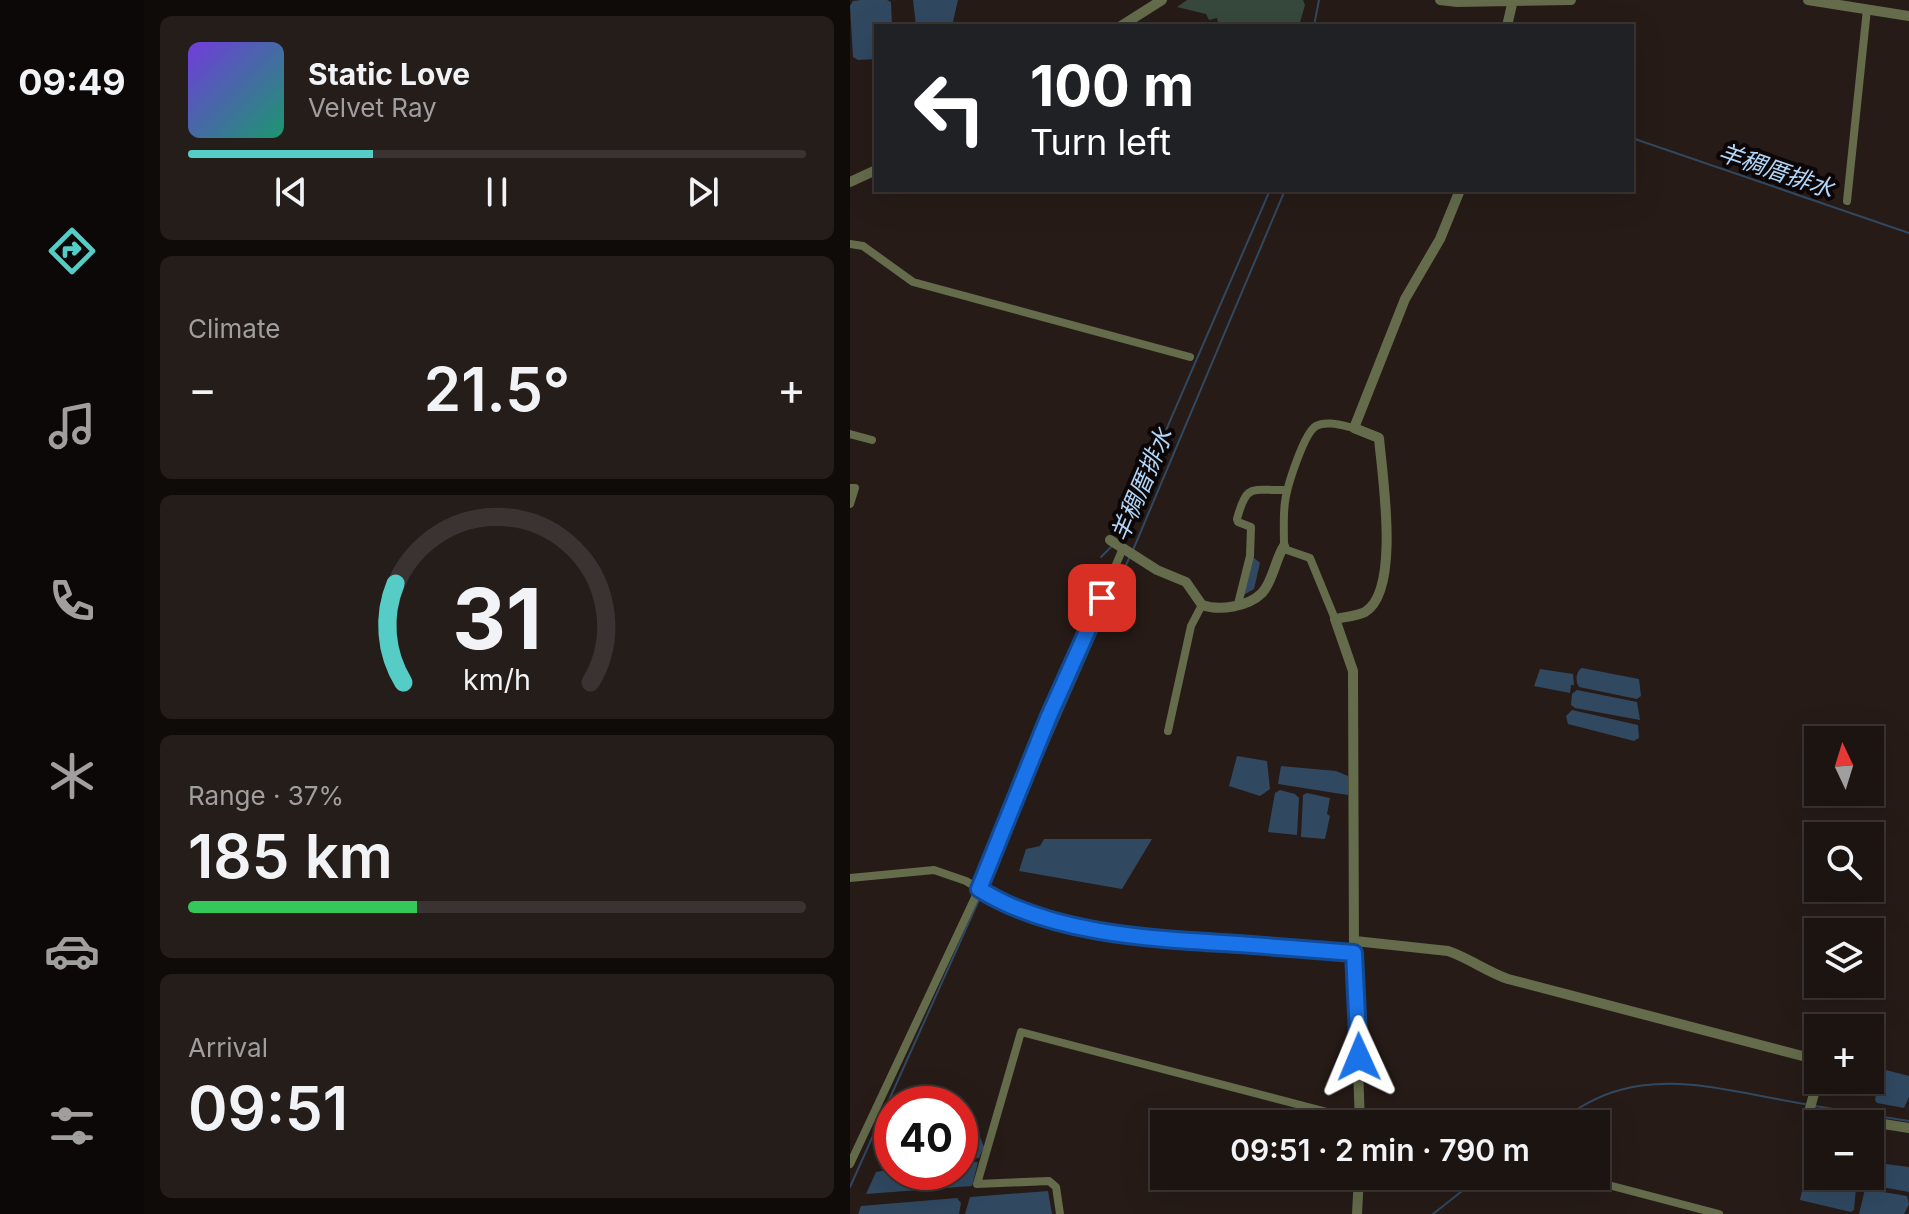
<!DOCTYPE html>
<html lang="en">
<head>
<meta charset="utf-8">
<style>
	body { margin:0; font-family:Inter,"Noto Sans TC",sans-serif; background:#251d1a; color:#f1f3f6; height:100vh; display:flex; flex-direction:column; font-size:30px; white-space:nowrap }
	* { box-sizing:border-box; margin:0 }
	p { font-size:26px; color:#a09e9f }
	.icon { flex:none; width:44px; height:44px; fill:none; stroke:currentColor; stroke-width:2; stroke-linecap:round; stroke-linejoin:round }
	.map { position:relative; flex:1; overflow:hidden }
	.side { display:flex; flex-direction:column; gap:16px; padding:16px; background:#0f0b09; width:706px }
	.side>* { flex:none }
	.guide { position:absolute; left:24px; top:24px; width:760px; height:168px; border-radius:0px; box-shadow:0 8px 32px #0002,0 0 0 2px #3a3331; background:#202124; color:#fff; overflow:hidden }
	.needle { width:52px; rotate:356deg }
	.fabs { position:absolute; left:954px; top:726px; display:grid; gap:16px }
	.fabs a { display:grid; place-items:center; width:80px; height:80px; border-radius:0px; background:#1c1411; box-shadow:0 8px 32px #0002,0 0 0 2px #3a3331; font-size:40px }
	.speed { position:absolute; left:24px; top:1086px; display:flex; gap:16px; font-size:40px; font-weight:700; text-align:center }
	.speed>* { display:grid; place-content:center; width:104px; height:104px; border-radius:50%; background:#1c1411; box-shadow:0 8px 32px #0002,0 0 0 2px #3a3331; line-height:1 }
	.speed .limit { border:12px solid #d22; background:#fff; color:#111 }
	.pin { position:absolute; display:grid; place-items:center; width:68px; height:68px; color:#fff; margin:-34px; border-radius:16px; box-shadow:0 4px 12px #0006 }
	.me { position:absolute; width:88px; margin:-44px; rotate:359deg; stroke-linejoin:round; filter:drop-shadow(0 0 6px #0008) }
	.turn { display:flex; align-items:center; gap:28px; height:168px; padding:0 24px; font-size:36px }
	.turn .icon { width:104px; height:104px; stroke-width:2.5 }
	.turn b { display:block; font-size:56px; line-height:68px }
	.big { font-size:60px; font-weight:600; line-height:1.1 }
	.side .card { flex:1; display:flex; flex-direction:column; justify-content:center; gap:12px; min-width:0; padding:0 28px; border-radius:12px; background:#251d1a }
	.side .dial { align-items:center; gap:0 }
	.dial svg { height:208px; overflow:visible; fill:none; stroke:#3a3331; stroke-width:7; stroke-linecap:round; text-anchor:middle }
	.dial text { fill:#f1f3f6; stroke:none }
	.song { display:flex; align-items:center; gap:24px }
	.cover { width:96px; height:96px; border-radius:12px; background:linear-gradient(135deg,hsl(260 70% 55%),hsl(160 70% 35%)) }
	.played { height:8px; border-radius:4px; background:linear-gradient(90deg,#55cdc6 30%,#3a3331 30%) }
	.keys { display:flex; justify-content:space-around; direction:ltr }
	.heat { display:flex; justify-content:space-between; align-items:center; font-size:44px; direction:ltr }
	.charge { height:12px; border-radius:6px; background:linear-gradient(90deg,#34c759 37%,#3a3331 0) }
	.trip { position:absolute; left:300px; top:1110px; width:460px; height:80px; border-radius:0px; background:#1c1411; box-shadow:0 8px 32px #0002,0 0 0 2px #3a3331; font-weight:600; line-height:80px; text-align:center }
	main { display:flex; flex:1; min-height:0 }
	.menu { display:flex; flex-direction:column; width:144px; justify-content:space-around; align-items:center; background:#0b0807; color:#a09e9f }
	.menu .icon { width:56px; height:56px }
	.menu .selected { color:#55cdc6 }
	.menu b { font-size:36px; color:#f1f3f6 }
	.map>svg:first-child { display:block }
</style>
</head>
<body>
<main>
<nav class="menu">
<b>09:49</b>
<svg class="icon selected" aria-label="directions" viewBox="0 0 24 24"><path d="M12 3l9 9-9 9-9-9zM9 14v-3h6M13 9l2 2-2 2"/></svg>
<svg class="icon" aria-label="music" viewBox="0 0 24 24"><path d="M9 18V5l10-2v13"/><circle cx="6" cy="18" r="3"/><circle cx="16" cy="16" r="3"/></svg>
<svg class="icon" aria-label="phone" viewBox="0 0 24 24"><path d="M5 4h4l2 5-3 2q2 4 5 5l2-3 5 2v4C11 20 4 13 5 4z"/></svg>
<svg class="icon" aria-label="climate" viewBox="0 0 24 24"><path d="M12 3v18M4 7l16 10M4 17L20 7"/></svg>
<svg class="icon" aria-label="car" viewBox="0 0 24 24"><path d="M5 17H2v-5l4-1 3-4h7l3 4 3 1v5h-3M9 17h6M6 11h13"/><circle cx="7" cy="17" r="2"/><circle cx="17" cy="17" r="2"/></svg>
<svg class="icon" aria-label="filters" viewBox="0 0 24 24"><path d="M4 7h16M4 17h16"/><circle cx="9" cy="7" r="2"/><circle cx="15" cy="17" r="2"/></svg>
</nav>
<section class="side">
<div class="card">
<div class="song"><i class="cover"></i><div><b>Static Love</b><p>Velvet Ray</p></div></div>
<div class="played"></div>
<div class="keys"><svg class="icon" aria-label="previous" viewBox="0 0 24 24"><path d="M18 5L8 12l10 7zM5 5v14"/></svg><svg class="icon" aria-label="pause" viewBox="0 0 24 24"><path d="M8 5v14M16 5v14"/></svg><svg class="icon" aria-label="next" viewBox="0 0 24 24"><path d="M6 5l10 7-10 7zM19 5v14"/></svg></div>
</div>
<div class="card"><p>Climate</p>
<div class="heat"><a>−</a><b class="big">21.5°</b><a>+</a></div>
</div>
<div class="card dial"><svg viewBox="0 0 100 80">
<path d="M14 69A42 42 0 1 1 86 69"/>
<path d="M14 69A42 42 0 0 1 11 31" stroke="#55cdc6"/>
<text x="50" y="56" font-size="32" font-weight="700">31</text>
<text x="50" y="72" font-size="11">km/h</text>
</svg></div>
<div class="card"><p>Range · 37%</p><b class="big">185 km</b><div class="charge"></div></div>
<div class="card"><p>Arrival</p><b class="big">09:51</b></div>
</section>
<div class="map">
<svg width="1059" height="1214" viewBox="0 0 1059 1214">
	<rect width="100%" height="100%" fill="#261b17"/>
	<!-- green -->
	<path fill="#36493c" d="M337 0H453L455 5 449 26H403L390 23 389 26H369L367 18 359 20 356 14 327 7Z"/>
	<!-- water -->
	<path fill="#304961" d="M11 0H37L41 2 42 26H26V59L8 60 3 57 0 6 3 1Z
		M63 0H108L102 26H66Z
		M403 557 410 563 404 589 392 596Z
		M732 668 789 679 791 696 787 699 729 687C725 682 726 671 732 668Z
		M690 669 723 674 724 685H721L720 693 684 686Z
		M727 690 787 702 790 720 725 708 721 705 722 694Z
		M722 710 788 725 789 738 784 741 718 724 716 716Z
		M387 756 417 761 420 789 410 796 379 786Z
		M431 766 486 771 498 776V795L428 784Z
		M430 790 445 794 449 798 447 835 418 832 425 793Z
		M457 793 480 798 477 814 480 816 475 839 451 837 453 795Z
		M194 839H302L272 889 169 871 176 849 190 846Z
		M1036 1070 1059 1076V1097L1054 1108 1027 1103 1025 1100 1029 1079Z
		M130 1137 134 1147 129 1158 110 1160V1139Z
		M963 1151 968 1152V1176H1010L1009 1180 1004 1183 959 1176 956 1171Z
		M128 1162 122 1186 16 1194 26 1172 42 1169V1172H110V1163Z
		M1020 1162 1059 1167V1192L1016 1184 1014 1176H1020Z
		M958 1178 1006 1188 1004 1210 1001 1212 950 1200 954 1181Z
		M1015 1189 1057 1196 1059 1204 1054 1214H1009Z
		M198 1191 202 1214H115L120 1197Z
		M107 1198 111 1203 109 1214H8L11 1206Z"/>
	<g fill="none" stroke-linecap="round" stroke-linejoin="round">
		<!-- stream -->
		<path stroke="#304961" stroke-width="2" d="M464 26 469 0
			M782 138 1059 233
			M268 541 420 190
			M283 550 435 190
			M251 557 263 545
			M135 887 280 556
			M965 1106 1059 1121
			M704 1124C724 1111 746 1096 770 1090 830 1073 896 1095 955 1104
			M0 1187 132 893
			M583 1214 631 1176"/>
		<!-- minor -->
		<path stroke="#646c4c" stroke-width="8" d="M997 201 1017 9
			M0 244 13 246 63 282 340 357
			M0 434 22 440
			M0 488H5L0 504
			M388 604 400 556 401 527 388 522 387 519C397 482 401 491 437 490
			M485 619 460 558 437 550 434 546C434 532 433 516 435 502 437 486 454 433 466 426 477 420 494 426 504 428
			M318 731 341 626 352 605
			M0 878 84 870 116 881 147 900 199 921 285 935 340 941 504 953
			M0 1164 129 889 273 548
			M724 1176 869 1214
			M210 1214 206 1187 199 1181 127 1184 171 1032 523 1124"/>
		<!-- tertiary -->
		<path stroke="#646c4c" stroke-width="10" d="M590 0 607 2 721 0
			M958 0 1059 16
			M271 26 312 0
			M657 26 663 0
			M0 182 26 170
			M260 540 307 570 336 582 352 605C369 611 398 607 412 593 423 581 425 560 434 546
			M505 941 598 951C619 958 637 972 658 979L968 1060
			M968 1079 959 1112 1059 1128
			M510 1124 504 953 503 671 485 619C494 617 507 616 515 612 551 591 532 474 529 438L504 428 555 299 590 239 610 190
			M507 1214 509 1176"/>
	</g>
	<g fill="none" stroke-linecap="round" stroke-linejoin="round">
		<!-- route casing -->
		<g stroke="#114b97" stroke-width="20">
			<path id="route" d="M252 598 199 716 129 889C202 935 304 939 389 944 427 947 466 950 504 953L509 1057"/>
		</g>
		<!-- route -->
		<use href="#route" stroke="#1a73e8" stroke-width="14"/>
	</g>
	<g text-anchor="middle" stroke-width="8" stroke-linejoin="round" paint-order="stroke">
		<!-- water labels -->
		<g font-size="24" font-style="italic" fill="#b0d6fa" stroke="#0c0706">
			<text transform="translate(926 171) rotate(19)" y="8">羊稠厝排水</text>
			<text transform="translate(292 485) rotate(-67)" y="8">羊稠厝排水</text>
		</g>
	</g>
</svg>
<div class="fabs">
<a><svg class="needle" viewBox="-14 -14 28 28"><path d="M0-13l5 13h-10z" fill="#e53935"/><path d="M0 13l5-13h-10z" fill="#a09e9f"/></svg></a>
<a><svg class="icon" aria-label="search" viewBox="0 0 24 24"><circle cx="10" cy="10" r="6"/><path d="M15 15l6 6"/></svg></a>
<a><svg class="icon" aria-label="layers" viewBox="0 0 24 24"><path d="M12 4l9 5-9 5-9-5zM3 14l9 5 9-5"/></svg></a>
<a>+</a>
<a>−</a>
</div>
<div class="speed"><div class="limit">40</div></div>
<div class="pin" style="left:252px;top:598px;background:#d93025"><svg class="icon" aria-label="arrive" viewBox="0 0 24 24"><path d="M6 21V4h12l-3 4 3 4H6"/></svg></div>
<svg class="me" style="left:509px;top:1057px" viewBox="-20 -20 40 40"><path d="M0-17L14 15 0 8-14 15z" fill="#1a73e8" stroke="#fff" stroke-width="4"/></svg>
<div class="trip">09:51 · 2 min · 790 m</div>
<div class="guide">
<div class="turn"><svg class="icon" aria-label="left" viewBox="0 0 24 24"><path d="M17 20v-9H6M10 6l-5 5 5 5"/></svg><div><b>100 m</b>Turn left</div></div>
</div>
</div>
</main>
</body>
</html>
